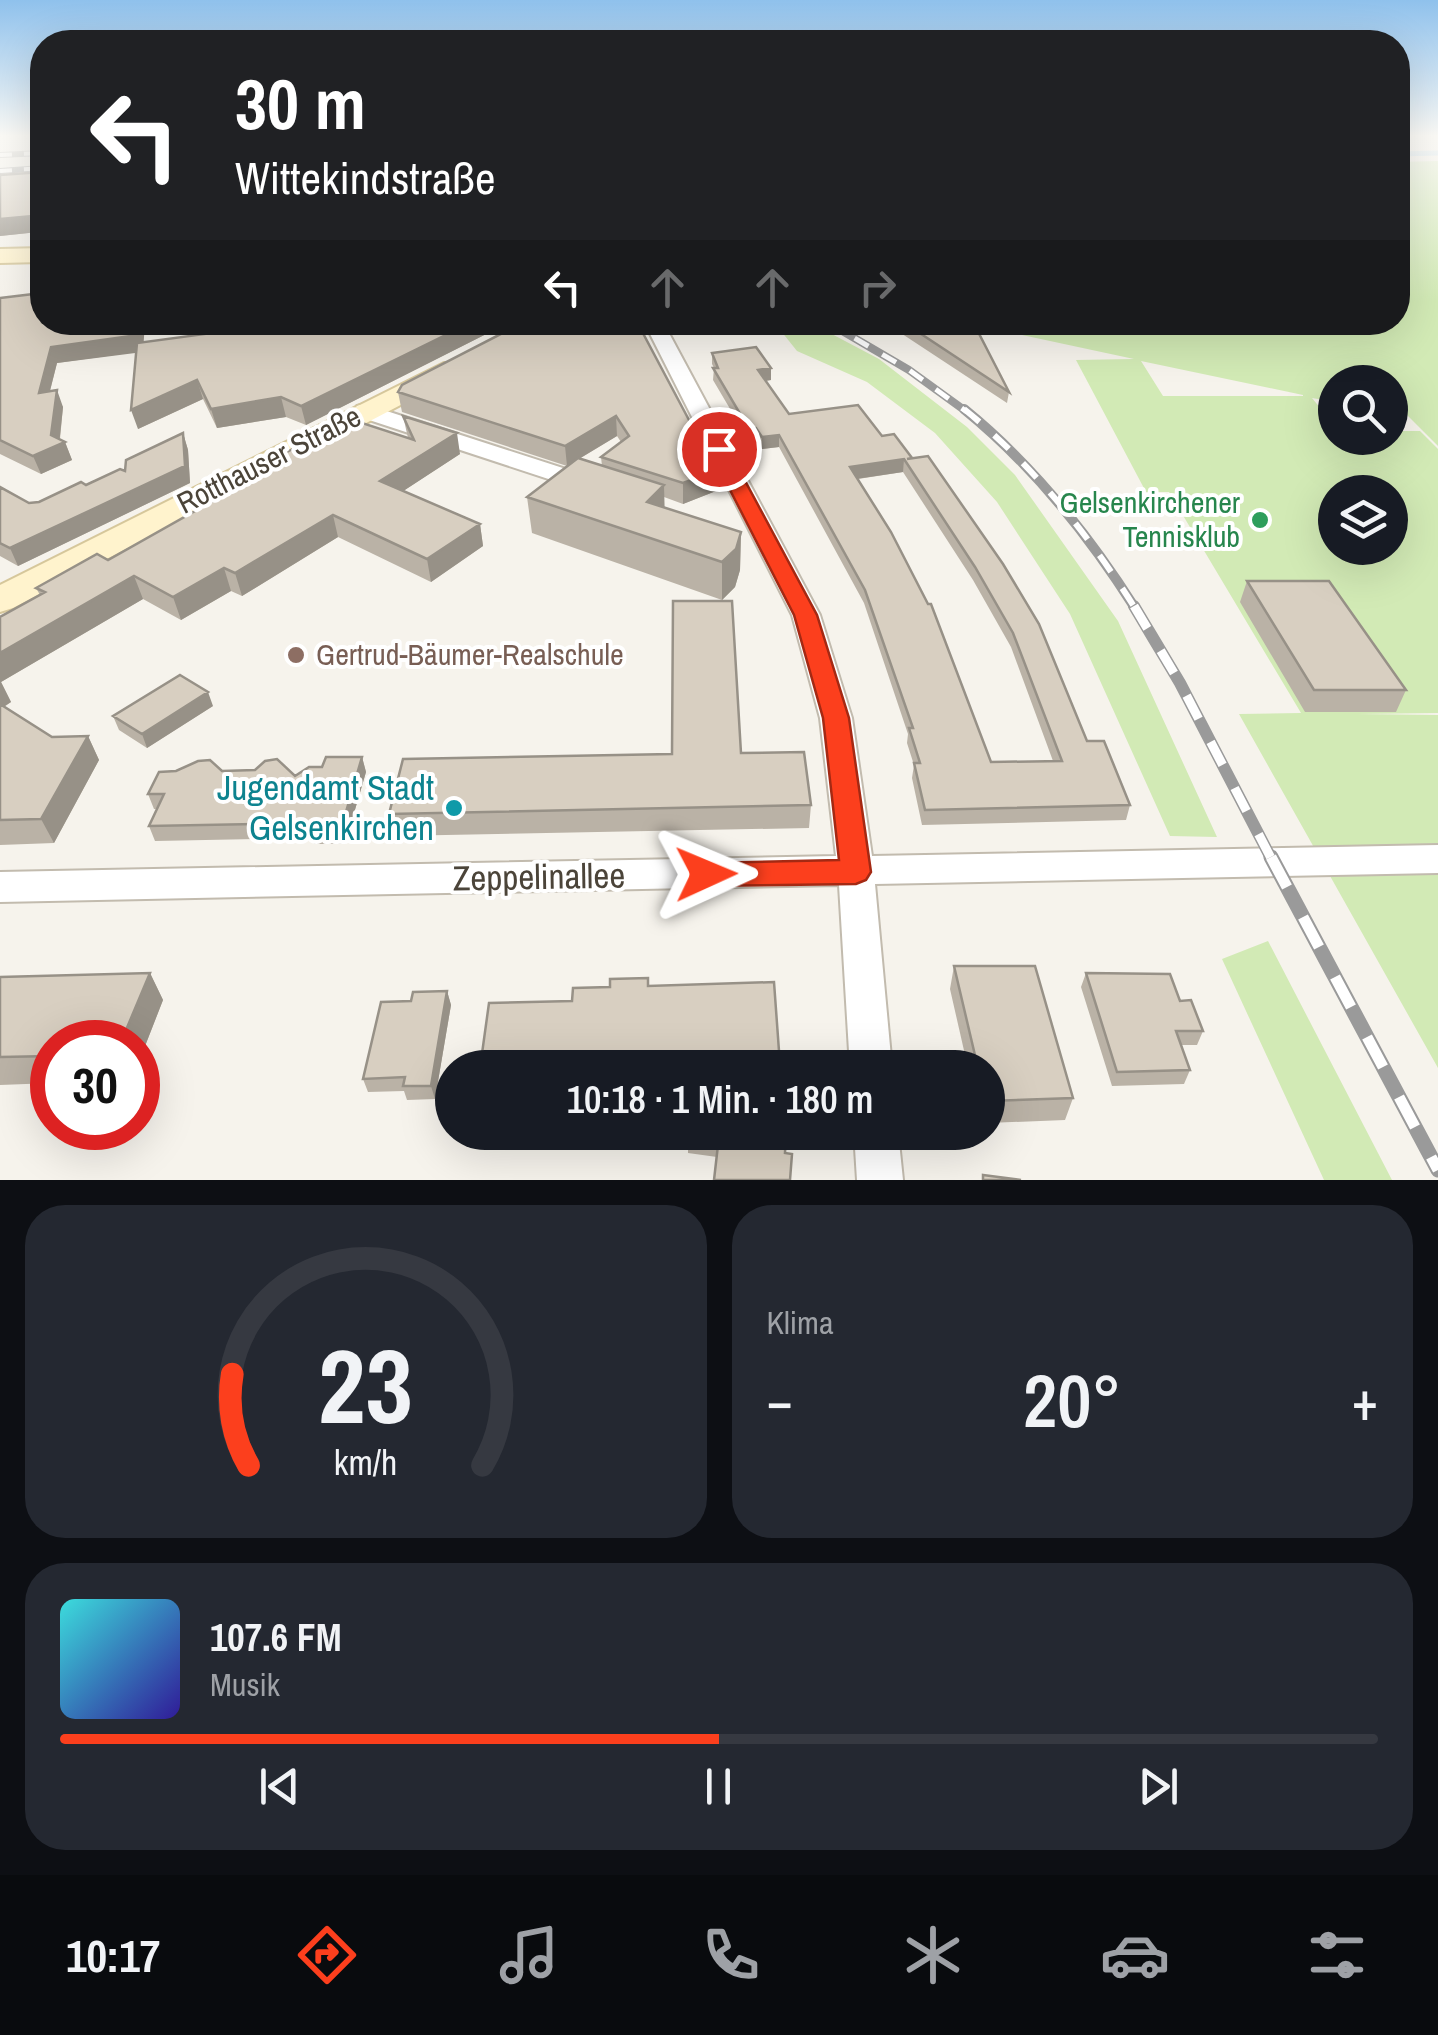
<!DOCTYPE html>
<html lang="de">
<head>
<meta charset="utf-8">
<style>
	body { margin:0; font-family:"Archivo Narrow",sans-serif; background:#242831; color:#f1f3f6; height:100vh; display:flex; flex-direction:column; font-size:38px; white-space:nowrap }
	* { box-sizing:border-box; margin:0 }
	p { font-size:32px; color:#9ea1a6 }
	.icon { flex:none; width:55px; height:55px; fill:none; stroke:currentColor; stroke-width:2; stroke-linecap:round; stroke-linejoin:round }
	.map { position:relative; height:1180px; overflow:hidden }
	.drawer { display:flex; flex-direction:column; gap:25px; padding:25px; background:#0d0f14; flex:1 }
	.drawer>* { flex:none }
	.banner { position:absolute; left:30px; top:30px; width:1380px; height:305px; border-radius:40px; box-shadow:0 10px 40px #0002; background:#202124; color:#fff; overflow:hidden }
	.controls { position:absolute; left:1318px; top:365px; display:grid; gap:20px }
	.controls a { display:grid; place-items:center; width:90px; height:90px; border-radius:50%; background:#171b24; box-shadow:0 10px 40px #0002; font-size:50px }
	.speed { position:absolute; left:30px; top:1020px; display:flex; gap:20px; font-size:50px; font-weight:700; text-align:center }
	.speed>* { display:grid; place-content:center; width:130px; height:130px; border-radius:50%; background:#171b24; box-shadow:0 10px 40px #0002; line-height:1 }
	.speed .limit { border:15px solid #d22; background:#fff; color:#111 }
	.pin { position:absolute; display:grid; place-items:center; width:85px; height:85px; color:#fff; margin:-42px; border:5px solid #fff; border-radius:50%; box-shadow:0 2px 10px #0007 }
	.me { position:absolute; width:110px; margin:-55px; rotate:89deg; stroke-linejoin:round; filter:drop-shadow(0 0 8px #0008) }
	.turn { display:flex; align-items:center; gap:35px; height:210px; padding:0 40px; font-size:45px }
	.turn .icon { width:130px; height:130px; stroke-width:2.5 }
	.turn b { display:block; font-size:70px; line-height:85px }
	.lanes { display:flex; align-items:center; height:95px; padding:0 40px; background:#0003; justify-content:center; gap:50px; direction:ltr }
	.lanes .off { opacity:.35 }
	.big { font-size:75px; font-weight:600; line-height:1.1 }
	.drawer .widget { flex:1; display:flex; flex-direction:column; justify-content:center; gap:15px; min-width:0; padding:0 35px; border-radius:40px; background:#242831 }
	.drawer .dial { align-items:center; gap:0 }
	.dial svg { height:260px; overflow:visible; fill:none; stroke:#363941; stroke-width:7; stroke-linecap:round; text-anchor:middle }
	.dial text { fill:#f1f3f6; stroke:none }
	.song { display:flex; align-items:center; gap:30px }
	.cover { width:120px; height:120px; border-radius:15px; background:linear-gradient(135deg,hsl(180 70% 55%),hsl(250 70% 35%)) }
	.played { height:10px; border-radius:5px; background:linear-gradient(90deg,#fc3f1d 50%,#363941 50%) }
	.keys { display:flex; justify-content:space-around; direction:ltr }
	.heat { display:flex; justify-content:space-between; align-items:center; font-size:55px; direction:ltr }
	.drawer .tiles { flex:1; display:grid; gap:25px; grid-template-columns:1fr 1fr }
	.widget:last-child { grid-column:span 2 }
	.trip { position:absolute; left:435px; top:1050px; width:570px; height:100px; border-radius:50px; background:#171b24; box-shadow:0 10px 40px #0002; font-weight:600; line-height:100px; text-align:center }
	.menu { display:flex; height:160px; justify-content:space-around; align-items:center; background:#090b0e; color:#9ea1a6 }
	.menu .icon { width:70px; height:70px }
	.menu .on { color:#fc3f1d }
	.menu b { font-size:45px; color:#f1f3f6 }
	.map>svg:first-child { display:block }
</style>
</head>
<body>
<div class="map">
<svg width="1438" height="1180" viewBox="0 0 1438 1180">
	<rect width="100%" height="100%" fill="#f6f3ec"/>
	<!-- green -->
	<path fill="#d2eab5" fill-rule="evenodd" d="M1438 161V446L1407 415 1390 412V382H1335V402L1312 398 1335 426V438H1390V431H1420L1438 449V713L1357 714 1438 715V1068L1239 714 1301 713 1169 492H1146L1076 360 1134 359 1022 335 1014 323 1398 322V162ZM1141 361 1303 395V396H1163ZM1335 492H1390V548H1335Z
		M762 323H811L879 359 967 427 1015 475 1118 621 1217 837 1170 836 1070 614 997 502 935 433 867 382 797 351 781 331Z
		M1268 941 1392 1180H1324L1222 959Z"/>
	<g fill="none" stroke-linecap="round" stroke-linejoin="round">
		<!-- stream -->
		<path stroke="#a9d4f2" stroke-width="5" d="M1398 154 1438 153"/>
		<!-- street casing -->
		<g stroke="#c2bbae" stroke-width="4">
			<path id="street" d="M644 322H663L820 615 852 718 872 856 1438 845V873L875 884 892 1068H850L839 885 0 902V872L836 856 820 718 792 615Z
				M365 404 600 480 603 485 600 490H582L357 416 354 411 357 406Z
				M854 1132H898L903 1180H857Z"/>
		</g>
		<!-- secondary casing -->
		<g stroke="#d6c79b" stroke-width="4">
			<path id="secondary" d="M42 248V262L0 263V249Z
				M444 363 454 365 458 371 454 377 13 608 0 612V585Z"/>
		</g>
		<!-- street -->
		<use href="#street" fill="#fff" fill-rule="evenodd"/>
		<!-- secondary -->
		<use href="#secondary" fill="#fff3cd" fill-rule="evenodd"/>
		<!-- rail-far4 casing -->
		<g stroke="#9a9a9a" stroke-width="6">
			<path id="rail-far4" d="M0 155 42 153
				M0 171 42 168"/>
		</g>
		<!-- rail-far3 casing -->
		<g stroke="#9a9a9a" stroke-width="8">
			<path id="rail-far3" d="M827 322 909 370 967 412"/>
		</g>
		<!-- rail-far2 casing -->
		<g stroke="#9a9a9a" stroke-width="10">
			<path id="rail-far2" d="M964 409C1033 465 1088 534 1135 608"/>
		</g>
		<!-- rail-far1 casing -->
		<g stroke="#9a9a9a" stroke-width="12">
			<path id="rail-far1" d="M1134 606 1180 683 1272 860"/>
		</g>
		<!-- rail casing -->
		<g stroke="#9a9a9a" stroke-width="15">
			<path id="rail" d="M1271 857 1438 1170"/>
		</g>
		<!-- rail-far4 -->
		<use href="#rail-far4" stroke="#fff" stroke-width="4" stroke-dasharray="12" stroke-linecap="butt"/>
		<!-- rail-far3 -->
		<use href="#rail-far3" stroke="#fff" stroke-width="5" stroke-dasharray="16" stroke-linecap="butt"/>
		<!-- rail-far2 -->
		<use href="#rail-far2" stroke="#fff" stroke-width="6" stroke-dasharray="20" stroke-linecap="butt"/>
		<!-- rail-far1 -->
		<use href="#rail-far1" stroke="#fff" stroke-width="9" stroke-dasharray="26" stroke-linecap="butt"/>
		<!-- rail -->
		<use href="#rail" stroke="#fff" stroke-width="11" stroke-dasharray="34" stroke-linecap="butt"/>
	</g>
	<!-- wall -->
	<path fill="#bab2a6" fill-rule="evenodd" d="M42 172V220L38 232 0 236V175Z
		M0 298 144 343 205 334 206 322H510L306 425 286 417 217 428 203 399 138 429 136 352 57 363 50 391 63 407 60 439 65 442 72 460 41 474 0 454Z
		M524 322 716 471V491L683 504 664 497V507L741 532 740 570 735 587 722 600 532 533 527 497 575 461 567 466 402 412 398 392ZM617 436 621 442 601 457 602 466 579 459Z
		M884 322H973L1009 392 1007 403Z
		M712 353 771 380 765 381 789 414 882 436 894 434 1087 741 1130 805 1126 820 922 825 912 778 914 765 907 743 908 734 864 603 779 447 762 449 756 440 749 441 713 380 714 368 712 364ZM903 472 973 580 1011 647 1053 761 991 762 858 479Z
		M403 416 460 454 403 491 480 524 483 546 431 582 338 537 242 596 231 591 181 620 143 599 1 682 11 702 4 707 52 737 88 736 99 760 54 843 0 845V617L40 595 36 588 108 560 243 484 241 476 408 438Z
		M183 433 188 450 190 483 18 566 0 556V487L29 503 39 502 125 471Z
		M1247 581 1406 690 1396 712H1305L1240 602Z
		M213 706 147 748 119 730 113 716Z
		M741 753 811 805 809 828 394 836 389 814Z
		M362 757 366 772 345 844H314L312 838 155 841 149 826 157 809H154L148 794 222 771 295 776Z
		M954 966 1073 1098 1065 1120 988 1123V1068H968L950 989Z
		M150 973 163 1000 138 1064V1042H52V1083L0 1085V977Z
		M1086 973 1180 1001 1203 1031 1197 1045H1181L1190 1070 1184 1084 1112 1086 1081 987Z
		M649 986 779 1051 778 1066 715 1068H480L572 1001Z
		M447 991 451 1005 435 1099 407 1100 404 1091 368 1092 363 1079 411 1001Z
		M688 1142 785 1153 717 1157 688 1153Z"/>
	<!-- shaded-wall -->
	<path fill="#979187" d="M37 204 42 219 38 232 0 236V219Z
		M139 322H145L143 352 57 363 45 410 39 393 51 347Z
		M472 322H510L306 425 301 406Z
		M771 368V380L757 382 758 370Z
		M197 380 203 399 138 429 131 410Z
		M57 390 63 407 59 445 65 442 72 460 41 474 33 456 51 435Z
		M281 397 286 417 217 428 211 409Z
		M616 416 617 436 567 466 565 446Z
		M756 428V440L749 441V429Z
		M183 433 188 450 190 483 18 566 10 548Z
		M457 433 460 454 385 503 380 481Z
		M779 435V447L762 449V437Z
		M904 459 903 472 849 480 850 467Z
		M716 471V491L683 504V483Z
		M664 485 665 522 648 538 647 502Z
		M333 515 338 537 242 596 235 573Z
		M480 524 483 546 431 582 427 559Z
		M741 532 740 570 735 587 722 600V562Z
		M224 568 231 591 181 620 173 597Z
		M134 576 143 599 1 682 11 702 0 709V653Z
		M208 692 213 706 147 748 142 734Z
		M88 736 99 760 54 843 41 819Z
		M362 757 366 772 345 844 341 829Z
		M150 973 163 1000 138 1064V1042H121Z
		M447 991 451 1005 435 1099 431 1086Z"/>
	<!-- building -->
	<path fill="#d8cfc1" stroke="#979187" stroke-width="2.5" fill-rule="evenodd" d="M42 172V204H37L33 216 0 219V175Z
		M42 293V322H139L138 335 51 347 39 393 57 390 51 435 65 442 33 456 0 440V298Z
		M206 322H472L301 406 281 397 211 409 197 380 131 410 137 343 205 334Z
		M524 322H637L716 471 683 483 601 457 629 436 616 416 565 446 398 392 402 385Z
		M903 322H973L1009 392Z
		M756 347 771 368 758 370 789 414 858 405 882 436 894 434 912 458 907 459 928 456 1003 564 1039 624 1087 741H1104L1130 805 925 810 914 763H920L909 728H913L865 590 779 435 762 437 756 428 749 429 713 368H718L712 353ZM904 459 975 567 1013 633 1062 761 991 762 931 604H928L891 532 850 467Z
		M403 416 457 433 380 481 480 524 427 559 333 515 235 573 224 568 173 597 134 576 0 653V617L45 592 36 588 97 554 108 560 250 480 241 476 350 419 414 440Z
		M183 433 185 466 10 548 0 543V487L29 503 39 502 81 482 86 485 120 469 125 471 126 460Z
		M578 458 664 485 647 502 741 532 736 549 722 562 527 497Z
		M1247 581H1329L1406 690H1314Z
		M673 601H732L741 753 804 752 811 805 389 814 403 759 672 754Z
		M180 675 208 692 142 734 113 716Z
		M0 704 52 737 88 736 41 819 0 820Z
		M326 757H362L341 829H309L311 823 149 826 164 794H148L159 772 176 771 198 761 210 760 222 771 255 770 265 761 277 759 295 776 309 767H322Z
		M954 966H1035L1073 1098 988 1101V1068H978Z
		M150 973 121 1042H52V1056L0 1057V977Z
		M1086 973 1170 974 1180 1001 1191 1000 1203 1031H1176L1190 1070 1117 1072Z
		M648 978V986L774 982 779 1051 567 1056 566 1065 552 1066V1068H480L489 1003 572 1001 573 988 610 987V979Z
		M447 991 431 1086H403L405 1077 363 1079 381 1002 411 1001 413 992Z
		M689 1132H786L785 1153 792 1154 790 1180H714L718 1145 688 1142Z
		M983 1175 1021 1180H983Z"/>
	<!-- sky -->
	<linearGradient id="sky" x2="0" y2="1"><stop stop-color="#8fc1ec"/><stop offset="0.45" stop-color="#fbfaf6"/><stop offset="1" stop-color="#fbfaf6" stop-opacity="0"/></linearGradient>
	<rect width="1438" height="302" fill="url(#sky)"/>
	<!-- route -->
	<path fill="#fc3f1d" stroke="#a42913" stroke-width="2.5" d="M719 443 728 449 817 615 849 718 871 872 866 880 856 884 706 886 696 883 691 874 696 866 706 863 839 860 823 718 794 615 709 449Z"/>
	<!-- markers -->
	<circle fill="#2e9e5b" stroke="#fff" stroke-width="4" cx="1260" cy="520" r="10"/>
	<circle fill="#8d6e63" stroke="#fff" stroke-width="4" cx="296" cy="655" r="10"/>
	<circle fill="#0f9aa8" stroke="#fff" stroke-width="4" cx="454" cy="808" r="10"/>
	<g text-anchor="middle" stroke-width="8" stroke-linejoin="round" paint-order="stroke">
		<!-- street labels -->
		<g font-size="30" fill="#4b4439" stroke="#fff">
			<text transform="translate(269 460) rotate(-27)" y="10">Rotthauser Straße</text>
		</g>
		<!-- leisure labels -->
		<g font-size="30" fill="#27864d" stroke="#fff" text-anchor="end">
			<text x="1240" y="513">Gelsenkirchener<tspan x="1240" dy="34">Tennisklub</tspan></text>
		</g>
		<!-- education labels -->
		<g font-size="30" fill="#785e54" stroke="#fff" text-anchor="start">
			<text x="316" y="665">Gertrud-Bäumer-Realschule</text>
		</g>
		<!-- near-culture labels -->
		<g font-size="35" fill="#0d838f" stroke="#fff" text-anchor="end">
			<text x="434" y="800">Jugendamt Stadt<tspan x="434" dy="40">Gelsenkirchen</tspan></text>
		</g>
		<!-- near-street labels -->
		<g font-size="35" fill="#4b4439" stroke="#fff">
			<text transform="translate(539 877) rotate(-1)" y="12">Zeppelinallee</text>
		</g>
	</g>
</svg>
<div class="controls">
<a><svg class="icon" aria-label="search" viewBox="0 0 24 24"><circle cx="10" cy="10" r="6"/><path d="M15 15l6 6"/></svg></a>
<a><svg class="icon" aria-label="layers" viewBox="0 0 24 24"><path d="M12 4l9 5-9 5-9-5zM3 14l9 5 9-5"/></svg></a>
</div>
<div class="speed"><div class="limit">30</div></div>
<div class="pin" style="left:719px;top:449px;background:#d93025"><svg class="icon" aria-label="arrive" viewBox="0 0 24 24"><path d="M6 21V4h12l-3 4 3 4H6"/></svg></div>
<svg class="me" style="left:706px;top:874px" viewBox="-20 -20 40 40"><path d="M0-17L14 15 0 8-14 15z" fill="#fc3f1d" stroke="#fff" stroke-width="4"/></svg>
<div class="trip">10:18 · 1 Min. · 180 m</div>
<div class="banner">
<div class="turn"><svg class="icon" aria-label="left" viewBox="0 0 24 24"><path d="M17 20v-9H6M10 6l-5 5 5 5"/></svg><div><b>30 m</b>Wittekindstraße</div></div>
<div class="lanes"><svg class="icon" aria-label="left" viewBox="0 0 24 24"><path d="M17 20v-9H6M10 6l-5 5 5 5"/></svg><svg class="icon off" aria-label="ahead" viewBox="0 0 24 24"><path d="M12 20V5M6 11l6-6 6 6"/></svg><svg class="icon off" aria-label="ahead" viewBox="0 0 24 24"><path d="M12 20V5M6 11l6-6 6 6"/></svg><svg class="icon off" aria-label="right" viewBox="0 0 24 24"><path d="M7 20v-9h11M14 6l5 5-5 5"/></svg></div>
</div>
</div>
<section class="drawer">
<div class="tiles">
<div class="widget dial"><svg viewBox="0 0 100 80">
<path d="M14 69A42 42 0 1 1 86 69"/>
<path d="M14 69A42 42 0 0 1 9 41" stroke="#fc3f1d"/>
<text x="50" y="56" font-size="32" font-weight="700">23</text>
<text x="50" y="72" font-size="11">km/h</text>
</svg></div>
<div class="widget"><p>Klima</p>
<div class="heat"><a>−</a><b class="big">20°</b><a>+</a></div>
</div>
<div class="widget">
<div class="song"><i class="cover"></i><div><b>107.6 FM</b><p>Musik</p></div></div>
<div class="played"></div>
<div class="keys"><svg class="icon" aria-label="previous" viewBox="0 0 24 24"><path d="M18 5L8 12l10 7zM5 5v14"/></svg><svg class="icon" aria-label="pause" viewBox="0 0 24 24"><path d="M8 5v14M16 5v14"/></svg><svg class="icon" aria-label="next" viewBox="0 0 24 24"><path d="M6 5l10 7-10 7zM19 5v14"/></svg></div>
</div>
</div>
</section>
<nav class="menu">
<b>10:17</b>
<svg class="icon on" aria-label="directions" viewBox="0 0 24 24"><path d="M12 3l9 9-9 9-9-9zM9 14v-3h6M13 9l2 2-2 2"/></svg>
<svg class="icon" aria-label="music" viewBox="0 0 24 24"><path d="M9 18V5l10-2v13"/><circle cx="6" cy="18" r="3"/><circle cx="16" cy="16" r="3"/></svg>
<svg class="icon" aria-label="phone" viewBox="0 0 24 24"><path d="M5 4h4l2 5-3 2q2 4 5 5l2-3 5 2v4C11 20 4 13 5 4z"/></svg>
<svg class="icon" aria-label="climate" viewBox="0 0 24 24"><path d="M12 3v18M4 7l16 10M4 17L20 7"/></svg>
<svg class="icon" aria-label="car" viewBox="0 0 24 24"><path d="M5 17H2v-5l4-1 3-4h7l3 4 3 1v5h-3M9 17h6M6 11h13"/><circle cx="7" cy="17" r="2"/><circle cx="17" cy="17" r="2"/></svg>
<svg class="icon" aria-label="filters" viewBox="0 0 24 24"><path d="M4 7h16M4 17h16"/><circle cx="9" cy="7" r="2"/><circle cx="15" cy="17" r="2"/></svg>
</nav>
</body>
</html>
